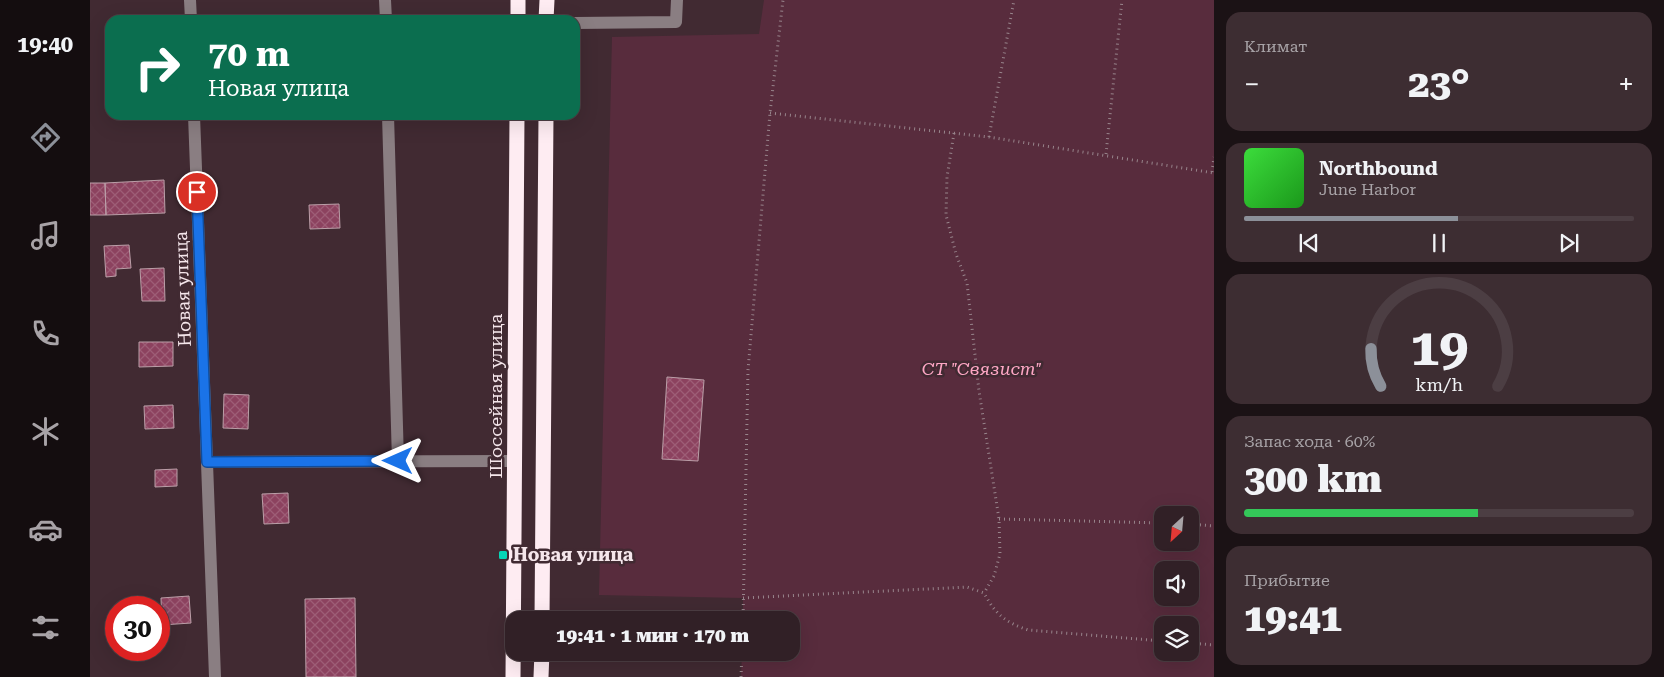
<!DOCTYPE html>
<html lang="ru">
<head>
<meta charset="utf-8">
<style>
	body { margin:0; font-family:"Roboto Serif",serif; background:#3d2d32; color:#f1f3f6; height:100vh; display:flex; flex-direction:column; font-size:19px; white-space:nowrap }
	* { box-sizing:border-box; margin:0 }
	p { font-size:16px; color:#a8a3a7 }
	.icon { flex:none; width:28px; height:28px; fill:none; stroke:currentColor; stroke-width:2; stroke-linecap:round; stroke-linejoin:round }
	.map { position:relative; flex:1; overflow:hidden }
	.side { display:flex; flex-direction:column; gap:12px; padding:12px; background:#1b1215; width:450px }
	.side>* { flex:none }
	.banner { position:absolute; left:15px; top:15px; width:475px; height:105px; border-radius:15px; box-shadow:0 5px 20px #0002,0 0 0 1px #4c3e43; background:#0b6e4f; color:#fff; overflow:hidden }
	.needle { width:32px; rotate:206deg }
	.tools { position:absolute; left:1064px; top:506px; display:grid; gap:10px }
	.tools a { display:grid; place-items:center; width:45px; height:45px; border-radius:10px; background:#312026; box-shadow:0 5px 20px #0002,0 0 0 1px #4c3e43; font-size:25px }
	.speed { position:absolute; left:15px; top:596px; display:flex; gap:10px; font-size:25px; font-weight:700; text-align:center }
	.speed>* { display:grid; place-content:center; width:65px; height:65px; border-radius:50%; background:#312026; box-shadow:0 5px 20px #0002,0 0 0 1px #4c3e43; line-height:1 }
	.speed .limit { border:8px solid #d22; background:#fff; color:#111 }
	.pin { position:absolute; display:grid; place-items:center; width:42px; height:42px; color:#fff; margin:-21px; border:2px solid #fff; border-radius:50%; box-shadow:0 1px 5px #0007 }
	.me { position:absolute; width:55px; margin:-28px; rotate:270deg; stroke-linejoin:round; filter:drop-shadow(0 0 4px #0008) }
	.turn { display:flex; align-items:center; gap:18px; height:105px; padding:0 20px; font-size:22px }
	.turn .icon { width:65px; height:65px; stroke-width:2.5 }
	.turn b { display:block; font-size:35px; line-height:42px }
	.big { font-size:38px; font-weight:800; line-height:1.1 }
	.side .tile { flex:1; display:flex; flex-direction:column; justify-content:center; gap:8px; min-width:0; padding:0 18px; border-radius:15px; background:#3d2d32 }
	.side .dial { align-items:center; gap:0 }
	.dial svg { height:130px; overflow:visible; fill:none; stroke:#4c3e43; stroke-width:7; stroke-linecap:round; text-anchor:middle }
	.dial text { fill:#f1f3f6; stroke:none }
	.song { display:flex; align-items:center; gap:15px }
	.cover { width:60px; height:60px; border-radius:8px; background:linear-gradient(135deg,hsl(120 70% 55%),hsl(120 70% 35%)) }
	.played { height:5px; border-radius:2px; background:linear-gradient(90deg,#8c9099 55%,#4c3e43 55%) }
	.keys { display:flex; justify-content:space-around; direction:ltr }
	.heat { display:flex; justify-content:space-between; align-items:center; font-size:28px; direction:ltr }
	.charge { height:8px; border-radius:4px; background:linear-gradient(90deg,#34c759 60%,#4c3e43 0) }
	.trip { position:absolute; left:415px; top:611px; width:295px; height:50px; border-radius:15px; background:#312026; box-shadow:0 5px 20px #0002,0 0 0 1px #4c3e43; font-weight:800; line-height:50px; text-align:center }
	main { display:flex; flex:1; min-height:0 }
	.menu { display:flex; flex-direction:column; width:90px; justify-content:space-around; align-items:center; background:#140d0f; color:#a8a3a7 }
	.menu .icon { width:35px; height:35px }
	.menu .current { color:#8c9099 }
	.menu b { font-size:22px; color:#f1f3f6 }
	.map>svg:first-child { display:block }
</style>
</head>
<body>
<main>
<nav class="menu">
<b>19:40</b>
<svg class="icon current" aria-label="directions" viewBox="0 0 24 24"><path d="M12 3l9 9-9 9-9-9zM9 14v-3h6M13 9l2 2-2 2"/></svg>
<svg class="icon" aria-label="music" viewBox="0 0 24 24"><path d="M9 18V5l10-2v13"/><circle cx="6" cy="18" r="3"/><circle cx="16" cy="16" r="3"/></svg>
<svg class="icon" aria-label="phone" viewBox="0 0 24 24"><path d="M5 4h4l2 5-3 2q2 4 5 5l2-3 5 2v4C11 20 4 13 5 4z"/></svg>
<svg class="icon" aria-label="climate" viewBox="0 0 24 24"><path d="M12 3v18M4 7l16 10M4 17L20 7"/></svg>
<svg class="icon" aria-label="car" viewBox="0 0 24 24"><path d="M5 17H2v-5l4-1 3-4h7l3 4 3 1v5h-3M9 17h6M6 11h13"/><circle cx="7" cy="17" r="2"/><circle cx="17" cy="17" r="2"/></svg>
<svg class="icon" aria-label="filters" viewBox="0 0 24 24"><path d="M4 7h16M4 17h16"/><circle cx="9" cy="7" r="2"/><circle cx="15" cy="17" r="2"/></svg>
</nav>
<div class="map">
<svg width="1124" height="677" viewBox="0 0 1124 677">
	<defs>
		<pattern id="building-cross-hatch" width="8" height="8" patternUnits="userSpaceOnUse" patternTransform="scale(1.25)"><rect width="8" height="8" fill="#8c425f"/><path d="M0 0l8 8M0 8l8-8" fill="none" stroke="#9d5d76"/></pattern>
	</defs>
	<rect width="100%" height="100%" fill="#412a32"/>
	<!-- garden -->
	<path fill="#582c3d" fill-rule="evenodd" d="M674 0H1124V677H651L652 653 701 652V620H653V598L509 595 522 37 669 34ZM1072 515H1100V542H1072ZM1072 570H1100V598H1072ZM1072 625H1100V652H1072Z"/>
	<!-- building -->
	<path fill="url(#building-cross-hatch)" stroke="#bb9fa8" d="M74 180 75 213 16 215 15 183Z
		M0 183H15L16 215H0Z
		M249 204 250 228 220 229 219 205Z
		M39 245 41 268 26 269V276L16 277 14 246Z
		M74 268 75 301H52L50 269Z
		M49 342H83V366L49 367Z
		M577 377 614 380 608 461 572 459Z
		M134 394 159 395 158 429 133 428Z
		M83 405 84 428 55 429 54 406Z
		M87 469V486L65 487V470Z
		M198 493 199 523 174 524 172 494Z
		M99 596 101 623 72 625 71 598Z
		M265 598 266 677H216L215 599Z"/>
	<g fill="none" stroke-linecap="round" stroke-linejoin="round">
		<!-- path -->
		<path stroke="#98858c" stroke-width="3" stroke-dasharray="1 4" stroke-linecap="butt" d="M680 113 899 137 1124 173
			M864 133 857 177 856 215 866 254 877 283 889 391 909 519 910 554 904 576 894 593
			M899 137 924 0
			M1016 154 1032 0
			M1122 172 1124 157
			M909 519 1072 523
			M1100 524 1124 526
			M653 598 877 587 894 593C906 615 915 622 938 630L1072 641
			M653 620 658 370 680 113 693 0
			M1100 643 1124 645
			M651 677 652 652"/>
		<!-- minor -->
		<path stroke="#8a7e82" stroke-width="12" d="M100 0 101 20
			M295 0 296 20
			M485 23 586 22 587 0
			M104 115 125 677
			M298 115 308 461
			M117 462 425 461"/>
		<!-- highway -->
		<path stroke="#feecf2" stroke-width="15" d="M428 20V0
			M456 20 457 0
			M452 620 456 115
			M423 677 427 115
			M451 677 452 652"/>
	</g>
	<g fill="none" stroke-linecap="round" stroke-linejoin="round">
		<!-- route casing -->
		<g stroke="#114b97" stroke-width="12">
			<path id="route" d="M107 192 117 462 308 461"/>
		</g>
		<!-- route -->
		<use href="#route" stroke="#1a73e8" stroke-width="9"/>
	</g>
	<!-- markers -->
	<rect fill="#06d5b6" stroke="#412a32" stroke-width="2" x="408" y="550" width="10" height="10" rx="2.5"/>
	<g text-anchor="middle" stroke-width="5" stroke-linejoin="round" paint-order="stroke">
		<!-- street labels -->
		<g font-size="18" fill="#f5e6eb" stroke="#412a32">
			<text transform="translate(93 289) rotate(-92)" y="6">Новая улица</text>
			<text transform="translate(406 396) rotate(-90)" y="6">Шоссейная улица</text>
		</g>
		<!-- park labels -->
		<g font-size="18" font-style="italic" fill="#fda6c4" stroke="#412a32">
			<text x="892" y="375">СТ "Связист"</text>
		</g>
		<!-- poi labels -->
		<g font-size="18" font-weight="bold" fill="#f5e6eb" stroke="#412a32" text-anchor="start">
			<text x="423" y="561">Новая улица</text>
		</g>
	</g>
</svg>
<div class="tools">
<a><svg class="needle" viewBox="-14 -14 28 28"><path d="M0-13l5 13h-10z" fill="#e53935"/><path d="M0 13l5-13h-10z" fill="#a8a3a7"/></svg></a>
<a><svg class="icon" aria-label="sound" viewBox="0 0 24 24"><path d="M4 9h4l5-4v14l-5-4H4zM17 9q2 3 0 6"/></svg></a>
<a><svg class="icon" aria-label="layers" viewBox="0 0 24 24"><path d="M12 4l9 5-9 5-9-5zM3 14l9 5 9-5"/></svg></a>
</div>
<div class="speed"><div class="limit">30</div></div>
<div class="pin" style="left:107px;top:192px;background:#d93025"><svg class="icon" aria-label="arrive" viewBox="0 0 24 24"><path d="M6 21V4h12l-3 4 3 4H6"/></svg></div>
<svg class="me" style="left:308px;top:461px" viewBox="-20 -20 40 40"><path d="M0-17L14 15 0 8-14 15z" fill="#1a73e8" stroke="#fff" stroke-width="4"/></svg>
<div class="trip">19:41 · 1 мин · 170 m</div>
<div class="banner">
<div class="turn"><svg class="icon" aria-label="right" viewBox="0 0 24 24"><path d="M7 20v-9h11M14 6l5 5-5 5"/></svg><div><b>70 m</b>Новая улица</div></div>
</div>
</div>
<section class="side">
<div class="tile"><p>Климат</p>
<div class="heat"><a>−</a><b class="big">23°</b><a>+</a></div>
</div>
<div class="tile">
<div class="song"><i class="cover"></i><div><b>Northbound</b><p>June Harbor</p></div></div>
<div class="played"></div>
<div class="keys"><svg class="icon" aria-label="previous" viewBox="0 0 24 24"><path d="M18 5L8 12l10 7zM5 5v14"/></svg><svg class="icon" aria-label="pause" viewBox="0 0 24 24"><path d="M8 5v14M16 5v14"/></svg><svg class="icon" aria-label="next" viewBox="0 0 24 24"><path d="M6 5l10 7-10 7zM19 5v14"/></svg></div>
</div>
<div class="tile dial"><svg viewBox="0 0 100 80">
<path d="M14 69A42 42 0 1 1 86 69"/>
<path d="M14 69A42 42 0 0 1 8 46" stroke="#8c9099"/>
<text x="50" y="56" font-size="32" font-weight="700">19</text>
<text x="50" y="72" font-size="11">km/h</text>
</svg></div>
<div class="tile"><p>Запас хода · 60%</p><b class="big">300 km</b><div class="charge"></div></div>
<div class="tile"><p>Прибытие</p><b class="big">19:41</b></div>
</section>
</main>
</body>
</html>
